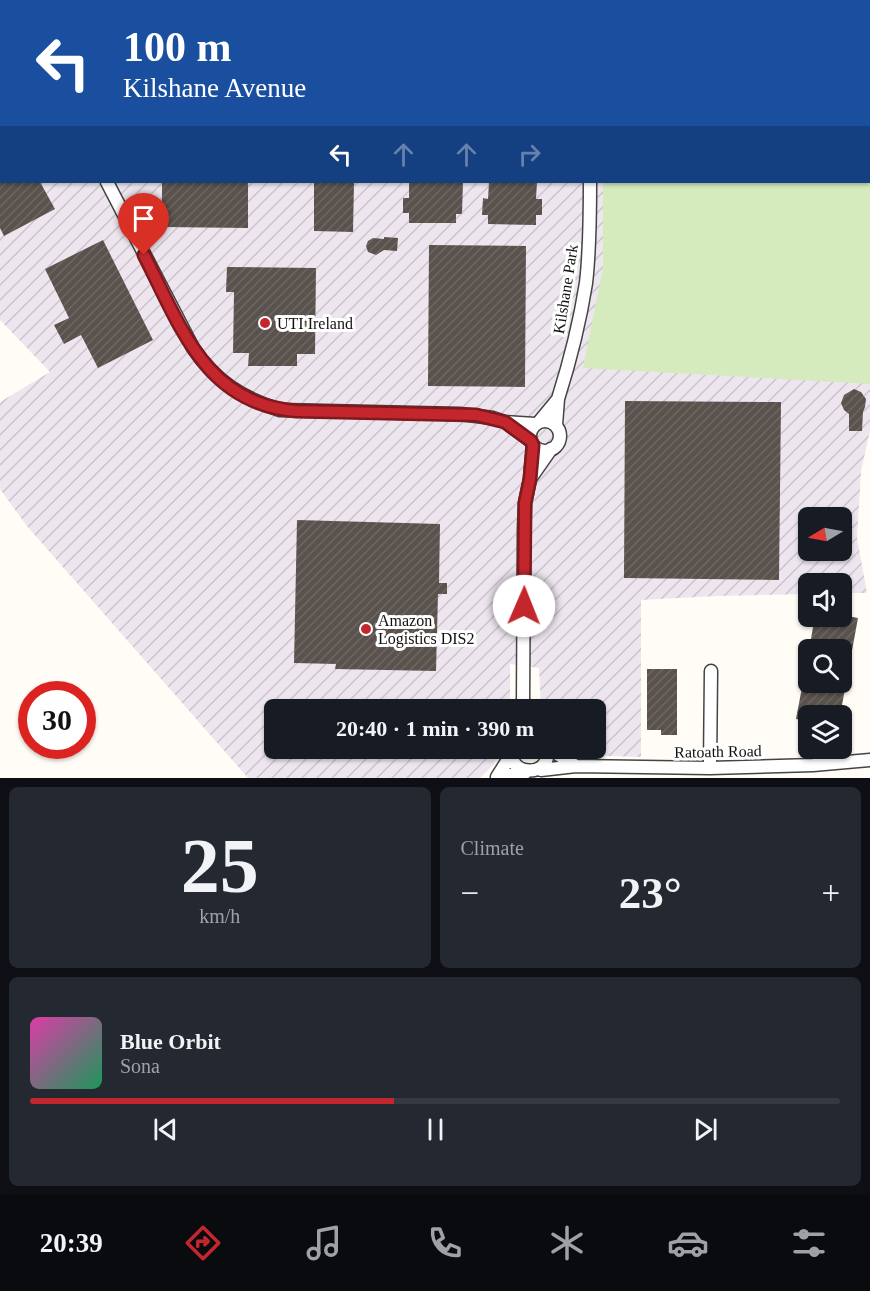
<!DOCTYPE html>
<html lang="en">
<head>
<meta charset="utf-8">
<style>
	body { margin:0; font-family:Georgia,serif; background:#242831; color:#f1f3f6; height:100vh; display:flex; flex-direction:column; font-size:22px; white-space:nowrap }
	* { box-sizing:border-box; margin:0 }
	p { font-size:20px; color:#9ea1a6 }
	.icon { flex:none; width:33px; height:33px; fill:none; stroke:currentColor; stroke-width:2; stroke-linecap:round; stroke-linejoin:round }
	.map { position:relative; height:778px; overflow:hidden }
	.sheet { display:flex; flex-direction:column; gap:9px; padding:9px; background:#0d0f14; flex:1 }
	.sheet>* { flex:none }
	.hud { position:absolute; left:0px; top:0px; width:870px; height:183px; box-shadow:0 2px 4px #0004; background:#1a4fa0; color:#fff; overflow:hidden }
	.needle { width:39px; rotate:260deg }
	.controls { position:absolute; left:798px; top:507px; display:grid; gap:12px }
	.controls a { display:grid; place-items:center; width:54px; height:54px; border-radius:9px; background:#171b24; box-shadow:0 2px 4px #0004; font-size:30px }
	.speed { position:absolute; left:18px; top:681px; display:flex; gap:12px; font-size:30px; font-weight:700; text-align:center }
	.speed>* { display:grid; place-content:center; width:78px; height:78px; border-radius:50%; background:#171b24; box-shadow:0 2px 4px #0004; line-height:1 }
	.speed .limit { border:9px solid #d22; background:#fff; color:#111 }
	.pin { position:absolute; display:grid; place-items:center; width:51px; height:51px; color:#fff; margin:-62px -26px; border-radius:50% 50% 50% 0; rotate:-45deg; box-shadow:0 0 6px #0007 }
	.pin .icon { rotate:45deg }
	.me { position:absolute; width:66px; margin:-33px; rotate:1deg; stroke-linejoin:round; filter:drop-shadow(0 0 4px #0008) }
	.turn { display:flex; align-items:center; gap:21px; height:126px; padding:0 24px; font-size:27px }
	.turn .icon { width:78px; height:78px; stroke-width:2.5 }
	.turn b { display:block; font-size:42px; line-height:51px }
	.lanes { display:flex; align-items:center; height:57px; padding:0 24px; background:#0003; justify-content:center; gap:30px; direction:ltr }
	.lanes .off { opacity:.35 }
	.big { font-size:45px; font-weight:800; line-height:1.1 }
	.sheet .widget { flex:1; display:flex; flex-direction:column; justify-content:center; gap:9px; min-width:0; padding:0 21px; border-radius:9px; background:#242831 }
	.sheet .dial { align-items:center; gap:0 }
	.dial b { font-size:78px; line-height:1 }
	.song { display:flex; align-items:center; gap:18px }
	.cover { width:72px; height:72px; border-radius:9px; background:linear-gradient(135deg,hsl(320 70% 55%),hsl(150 70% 35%)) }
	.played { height:6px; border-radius:3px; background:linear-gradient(90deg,#c4262e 45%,#363941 45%) }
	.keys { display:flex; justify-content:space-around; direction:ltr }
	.heat { display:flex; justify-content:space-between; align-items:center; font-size:33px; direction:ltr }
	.sheet .tiles { flex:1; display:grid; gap:9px; grid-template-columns:1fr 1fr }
	.widget:last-child { grid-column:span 2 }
	.trip { position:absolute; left:264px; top:699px; width:342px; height:60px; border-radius:9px; background:#171b24; box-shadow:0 2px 4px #0004; font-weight:800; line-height:60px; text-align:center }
	.tabs { display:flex; height:96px; justify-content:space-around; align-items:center; background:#090b0e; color:#9ea1a6 }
	.tabs .icon { width:42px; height:42px }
	.tabs .current { color:#c4262e }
	.tabs b { font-size:27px; color:#f1f3f6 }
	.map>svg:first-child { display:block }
</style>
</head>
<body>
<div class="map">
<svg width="870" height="778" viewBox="0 0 870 778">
	<defs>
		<pattern id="industrial-furrows" width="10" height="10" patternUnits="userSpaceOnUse" patternTransform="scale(1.5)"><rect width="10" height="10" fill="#eee6ef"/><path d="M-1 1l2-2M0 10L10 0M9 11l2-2" fill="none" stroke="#cbc4cc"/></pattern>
		<pattern id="building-hatch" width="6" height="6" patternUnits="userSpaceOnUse" patternTransform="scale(1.5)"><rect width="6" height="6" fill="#5a524d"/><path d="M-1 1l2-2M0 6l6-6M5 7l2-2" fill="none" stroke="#6d6662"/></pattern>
	</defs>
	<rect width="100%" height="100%" fill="#fffdf5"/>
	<!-- industrial -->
	<path fill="url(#industrial-furrows)" fill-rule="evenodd" d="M0 0H870V431L861 471 857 538 867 593H842V584H808V594L718 596 641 600V757L607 756 584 753 575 749 596 748V710L541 709 539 668 510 664V709L274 710V748L500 749 493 765 480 778H248L26 525 0 489V402L50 372 0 320ZM2 2H868V182H2ZM808 518H842V550H808Z"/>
	<!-- grass -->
	<path fill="#d5ebbd" d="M869 157 870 158V384L583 368 603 267V182H868Z"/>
	<!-- building -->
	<path fill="url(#building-hatch)" d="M0 182H40L55 209 4 236 0 228Z
		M162 182H248V228L162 227Z
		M314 182H354L353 232 314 231Z
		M409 182H463L462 214H456V223H409V213H403V198H409Z
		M489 182H537L536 199H542V215H536V225L488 224V215H482L483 198 488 199Z
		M384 237 398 238 397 251 384 250 376 255 368 252 366 246 368 241 373 238 384 239Z
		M103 240 153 340 98 368 81 335 64 344 54 325 69 318 45 269Z
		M429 245 526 246 525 387 428 386Z
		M227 267 316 268 315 354H297V366H248L249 353H233L234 292H226Z
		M854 389 861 392 866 399 865 407 863 412 862 431H849V414L844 410 841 403 844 395Z
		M625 401 781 402 779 580 624 578Z
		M297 520 440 524 439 583H447V594H438L436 671 335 669 336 664 294 663Z
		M842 615 858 618 840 716H808V721L796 719 803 682H842V650H809L815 616H842Z
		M647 669H677V735H661V730H647Z"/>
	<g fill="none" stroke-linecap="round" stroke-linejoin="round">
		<!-- minor casing -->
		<g stroke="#444" stroke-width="15">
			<path id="minor" d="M13 0 14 2
				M590 2V0
				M107 182 193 348C216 382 242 398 280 410L460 414 493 418 505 422
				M558 399C570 361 580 321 586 283 590 249 590 215 590 182
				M530 436a15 15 0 1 1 30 0a15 15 0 1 1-30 0Z
				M539 422 558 399 556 425
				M531 441 505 422 535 424
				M533 445 530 479 551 449
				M523 705 524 530 525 503 530 479
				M512 748C505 778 555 778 546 748
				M511 755 497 777 525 773
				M576 766 710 768 813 765 870 760
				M710 768 711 671
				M541 770 576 766 548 748"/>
		</g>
		<!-- minor -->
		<use href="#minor" stroke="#fff" stroke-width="12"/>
	</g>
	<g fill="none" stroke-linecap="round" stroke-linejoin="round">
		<!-- route casing -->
		<g stroke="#7f191e" stroke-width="15">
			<path id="route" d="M144 255C180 325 205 404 296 411L476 415 505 422 531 441 533 445 530 479 525 503 524 606"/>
		</g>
		<!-- route -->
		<use href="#route" stroke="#c4262e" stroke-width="10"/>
	</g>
	<!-- markers -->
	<g fill="#c4262e" stroke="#fff" stroke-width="2">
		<circle cx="265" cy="323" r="6"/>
		<circle cx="366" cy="629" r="6"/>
	</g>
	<g text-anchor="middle" stroke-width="6" stroke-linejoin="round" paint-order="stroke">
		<!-- street labels -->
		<g font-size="16" fill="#111" stroke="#fff">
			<text transform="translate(565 289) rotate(-81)" y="6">Kilshane Park</text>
			<text transform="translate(718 751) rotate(-1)" y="6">Ratoath Road</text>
		</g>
		<!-- poi labels -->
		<g font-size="16" fill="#111" stroke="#fff" text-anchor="start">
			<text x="277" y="329">UTI Ireland</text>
			<text x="378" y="626">Amazon<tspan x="378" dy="18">Logistics DIS2</tspan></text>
		</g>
	</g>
</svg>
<div class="controls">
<a><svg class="needle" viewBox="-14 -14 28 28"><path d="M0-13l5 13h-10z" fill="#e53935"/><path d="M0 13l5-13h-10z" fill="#9ea1a6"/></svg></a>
<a><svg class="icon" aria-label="sound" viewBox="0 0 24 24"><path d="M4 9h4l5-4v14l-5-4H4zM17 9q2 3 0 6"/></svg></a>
<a><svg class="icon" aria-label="search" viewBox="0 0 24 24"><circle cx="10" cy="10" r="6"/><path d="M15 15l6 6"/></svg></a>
<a><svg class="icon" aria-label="layers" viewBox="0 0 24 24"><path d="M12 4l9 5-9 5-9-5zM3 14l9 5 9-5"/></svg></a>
</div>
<div class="speed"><div class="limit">30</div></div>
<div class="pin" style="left:144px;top:255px;background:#d93025"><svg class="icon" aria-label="arrive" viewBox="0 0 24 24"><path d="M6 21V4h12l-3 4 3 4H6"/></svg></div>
<svg class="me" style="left:524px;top:606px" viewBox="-20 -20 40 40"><circle r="19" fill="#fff"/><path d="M0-13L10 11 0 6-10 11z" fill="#c4262e"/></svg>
<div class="trip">20:40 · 1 min · 390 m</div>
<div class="hud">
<div class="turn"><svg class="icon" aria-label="left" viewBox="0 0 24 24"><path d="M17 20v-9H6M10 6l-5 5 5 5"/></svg><div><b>100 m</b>Kilshane Avenue</div></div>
<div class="lanes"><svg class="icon" aria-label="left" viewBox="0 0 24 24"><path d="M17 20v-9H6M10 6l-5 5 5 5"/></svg><svg class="icon off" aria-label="ahead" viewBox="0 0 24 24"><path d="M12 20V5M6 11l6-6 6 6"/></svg><svg class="icon off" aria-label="ahead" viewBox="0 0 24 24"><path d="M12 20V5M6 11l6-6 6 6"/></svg><svg class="icon off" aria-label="right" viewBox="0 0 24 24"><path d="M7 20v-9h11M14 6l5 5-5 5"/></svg></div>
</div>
</div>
<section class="sheet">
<div class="tiles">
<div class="widget dial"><b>25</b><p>km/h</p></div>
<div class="widget"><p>Climate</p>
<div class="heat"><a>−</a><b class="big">23°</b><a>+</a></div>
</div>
<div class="widget">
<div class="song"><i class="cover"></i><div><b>Blue Orbit</b><p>Sona</p></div></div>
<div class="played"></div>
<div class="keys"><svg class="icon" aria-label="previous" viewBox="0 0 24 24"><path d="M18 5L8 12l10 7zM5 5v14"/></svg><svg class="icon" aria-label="pause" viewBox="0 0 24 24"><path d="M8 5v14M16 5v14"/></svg><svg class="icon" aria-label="next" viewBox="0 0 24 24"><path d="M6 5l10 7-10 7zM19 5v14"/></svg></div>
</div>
</div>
</section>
<nav class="tabs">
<b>20:39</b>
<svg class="icon current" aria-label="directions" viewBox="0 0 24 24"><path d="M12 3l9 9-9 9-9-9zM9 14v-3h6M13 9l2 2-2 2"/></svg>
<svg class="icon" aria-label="music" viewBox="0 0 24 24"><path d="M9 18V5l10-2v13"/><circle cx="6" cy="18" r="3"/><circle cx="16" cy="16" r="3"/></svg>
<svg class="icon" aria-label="phone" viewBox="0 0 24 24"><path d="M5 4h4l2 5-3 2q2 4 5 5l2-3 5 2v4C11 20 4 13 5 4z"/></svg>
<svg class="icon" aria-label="climate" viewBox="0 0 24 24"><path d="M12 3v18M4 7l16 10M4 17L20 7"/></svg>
<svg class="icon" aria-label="car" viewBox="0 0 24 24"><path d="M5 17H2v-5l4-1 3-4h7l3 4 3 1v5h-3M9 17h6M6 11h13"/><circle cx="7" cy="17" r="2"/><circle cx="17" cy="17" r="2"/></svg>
<svg class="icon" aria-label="filters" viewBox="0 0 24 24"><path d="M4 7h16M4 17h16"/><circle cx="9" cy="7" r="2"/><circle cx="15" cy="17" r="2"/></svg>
</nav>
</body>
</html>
